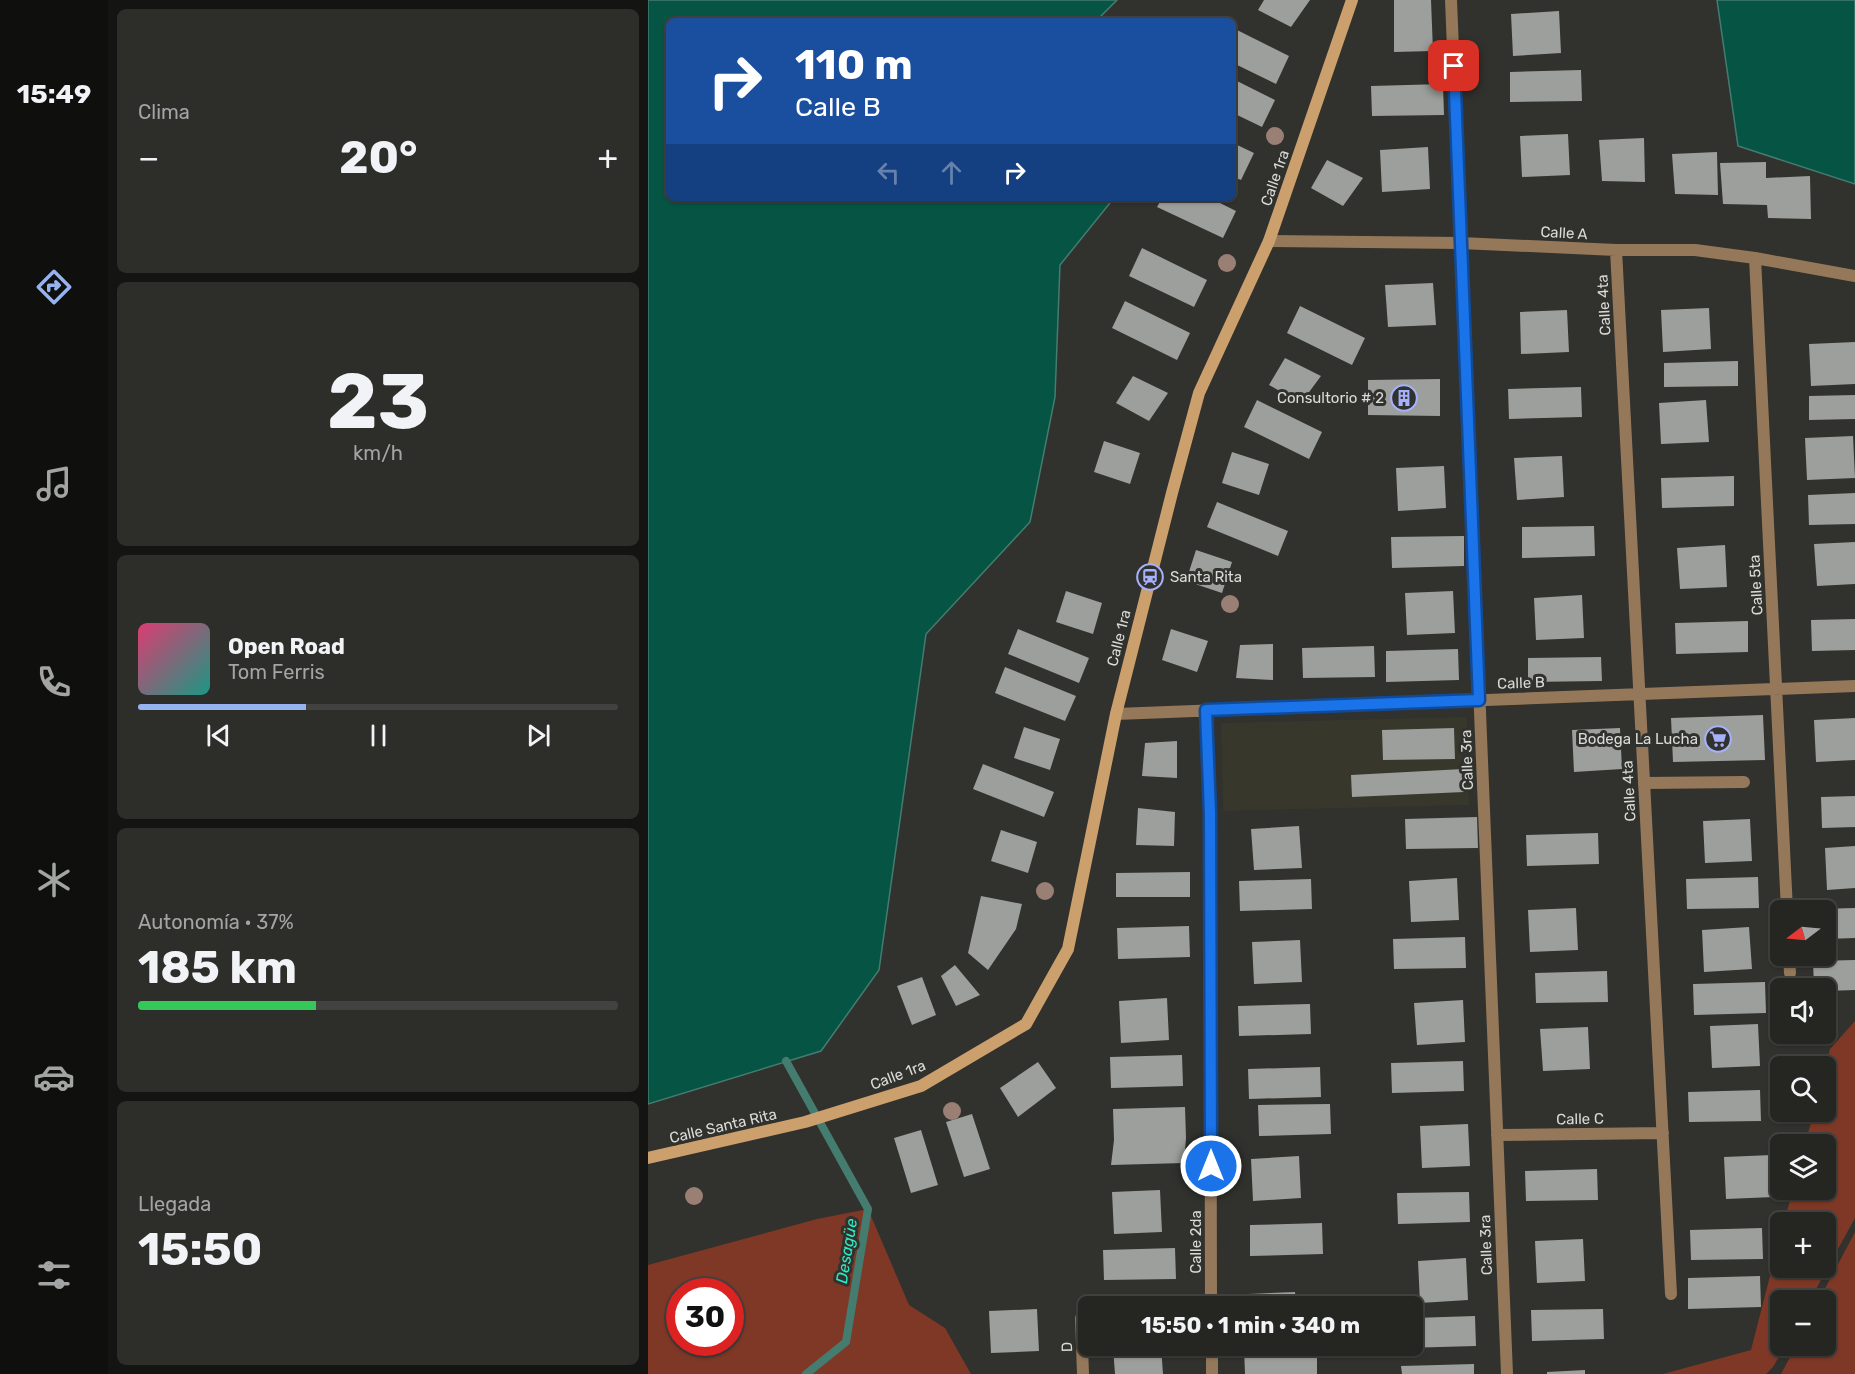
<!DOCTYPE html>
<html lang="es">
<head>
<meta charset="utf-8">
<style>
	body { margin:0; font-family:Rubik,sans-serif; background:#2d2d2a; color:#f1f3f6; height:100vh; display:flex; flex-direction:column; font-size:22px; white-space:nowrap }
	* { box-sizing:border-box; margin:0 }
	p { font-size:20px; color:#a3a5a5 }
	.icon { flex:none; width:33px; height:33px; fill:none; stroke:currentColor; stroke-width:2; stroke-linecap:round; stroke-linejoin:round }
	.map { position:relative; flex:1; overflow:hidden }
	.sheet { display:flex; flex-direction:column; gap:9px; padding:9px; background:#141413; width:540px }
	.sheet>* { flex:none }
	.hud { position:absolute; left:18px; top:18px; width:570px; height:183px; border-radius:9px; box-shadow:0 2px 4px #0004,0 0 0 2px #424240; background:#1a4fa0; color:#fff; overflow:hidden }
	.needle { width:39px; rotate:254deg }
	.tools { position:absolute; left:1122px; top:900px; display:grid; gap:12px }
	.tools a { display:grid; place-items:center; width:66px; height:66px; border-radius:9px; background:#252522; box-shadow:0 2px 4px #0004,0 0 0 2px #424240; font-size:30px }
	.speed { position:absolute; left:18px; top:1278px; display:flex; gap:12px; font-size:30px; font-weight:700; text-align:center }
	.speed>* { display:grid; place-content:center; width:78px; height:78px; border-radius:50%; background:#252522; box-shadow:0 2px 4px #0004,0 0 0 2px #424240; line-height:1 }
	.speed .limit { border:9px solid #d22; background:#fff; color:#111 }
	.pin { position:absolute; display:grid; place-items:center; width:51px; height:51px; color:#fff; margin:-26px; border-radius:12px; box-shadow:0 3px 9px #0006 }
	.me { position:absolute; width:66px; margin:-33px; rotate:0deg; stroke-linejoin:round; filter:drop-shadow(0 0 4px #0008) }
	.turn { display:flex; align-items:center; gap:21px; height:126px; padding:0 30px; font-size:27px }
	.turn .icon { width:78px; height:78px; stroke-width:2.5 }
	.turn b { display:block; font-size:42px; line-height:51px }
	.lanes { display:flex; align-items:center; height:57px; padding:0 30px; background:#0003; justify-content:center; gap:30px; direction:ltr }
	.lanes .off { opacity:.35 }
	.big { font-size:45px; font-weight:700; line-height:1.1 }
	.sheet .card { flex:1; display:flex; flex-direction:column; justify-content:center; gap:9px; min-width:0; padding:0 21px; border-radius:9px; background:#2d2d2a }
	.sheet .dial { align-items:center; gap:0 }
	.dial b { font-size:78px; line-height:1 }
	.song { display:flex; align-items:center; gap:18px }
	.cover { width:72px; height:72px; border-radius:9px; background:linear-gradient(135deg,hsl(340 70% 55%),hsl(170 70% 35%)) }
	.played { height:6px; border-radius:3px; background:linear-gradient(90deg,#95b2f1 35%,#424240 35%) }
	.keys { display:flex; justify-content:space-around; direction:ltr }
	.heat { display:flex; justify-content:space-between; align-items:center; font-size:33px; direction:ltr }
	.charge { height:9px; border-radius:4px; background:linear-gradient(90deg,#34c759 37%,#424240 0) }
	.trip { position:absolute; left:430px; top:1296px; width:345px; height:60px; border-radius:9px; background:#252522; box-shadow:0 2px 4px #0004,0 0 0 2px #424240; font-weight:700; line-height:60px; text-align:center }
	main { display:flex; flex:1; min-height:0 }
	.dock { display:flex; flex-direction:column; width:108px; justify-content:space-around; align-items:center; background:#0f0f0e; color:#a3a5a5 }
	.dock .icon { width:42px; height:42px }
	.dock .selected { color:#95b2f1 }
	.dock b { font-size:27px; color:#f1f3f6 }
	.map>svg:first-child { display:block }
</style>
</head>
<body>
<main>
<nav class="dock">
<b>15:49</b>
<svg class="icon selected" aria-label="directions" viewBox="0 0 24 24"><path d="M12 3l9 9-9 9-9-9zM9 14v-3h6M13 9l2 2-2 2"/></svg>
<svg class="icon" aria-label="music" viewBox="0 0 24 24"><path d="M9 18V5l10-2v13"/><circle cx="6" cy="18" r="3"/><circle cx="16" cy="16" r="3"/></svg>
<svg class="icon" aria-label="phone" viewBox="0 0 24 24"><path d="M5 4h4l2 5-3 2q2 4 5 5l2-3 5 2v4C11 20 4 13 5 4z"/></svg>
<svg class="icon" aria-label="climate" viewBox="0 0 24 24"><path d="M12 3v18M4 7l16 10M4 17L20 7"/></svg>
<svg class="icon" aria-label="car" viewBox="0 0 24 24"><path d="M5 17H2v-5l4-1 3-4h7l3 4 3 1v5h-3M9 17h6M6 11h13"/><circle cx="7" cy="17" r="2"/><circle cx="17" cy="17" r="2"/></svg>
<svg class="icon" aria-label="filters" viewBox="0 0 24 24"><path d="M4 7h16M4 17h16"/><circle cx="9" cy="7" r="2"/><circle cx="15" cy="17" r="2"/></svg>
</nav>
<section class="sheet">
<div class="card"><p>Clima</p>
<div class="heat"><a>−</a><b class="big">20°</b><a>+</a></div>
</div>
<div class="card dial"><b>23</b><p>km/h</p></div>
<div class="card">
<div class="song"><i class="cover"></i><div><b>Open Road</b><p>Tom Ferris</p></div></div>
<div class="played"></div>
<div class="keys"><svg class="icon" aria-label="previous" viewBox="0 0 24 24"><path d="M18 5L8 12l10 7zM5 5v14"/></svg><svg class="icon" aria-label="pause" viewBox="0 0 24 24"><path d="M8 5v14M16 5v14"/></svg><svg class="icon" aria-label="next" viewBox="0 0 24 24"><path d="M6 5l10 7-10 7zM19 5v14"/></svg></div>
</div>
<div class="card"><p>Autonomía · 37%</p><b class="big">185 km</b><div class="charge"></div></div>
<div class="card"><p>Llegada</p><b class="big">15:50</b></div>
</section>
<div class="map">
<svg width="1207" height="1374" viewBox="0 0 1207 1374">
	<rect width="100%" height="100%" fill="#31312d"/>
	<!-- built -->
	<path fill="#37372c" d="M819 717 821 805 575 811 573 723Z"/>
	<!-- green -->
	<path fill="#803826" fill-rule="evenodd" d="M1207 1021V1218L1162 1300H1132V1346H1137L1125 1367 1118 1374H1015L1103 1350 1132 1237V1268H1178V1222H1136L1145 1190H1178V1144H1157L1166 1112H1178V1067L1182 1049Z
		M220 1209 261 1305 297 1328 323 1374H0V1265L169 1219ZM32 1292H82V1342H32Z
		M1207 1232V1374H1133L1148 1346H1178V1300H1171Z"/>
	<!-- water -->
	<path fill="#055444" stroke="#457c70" stroke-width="1.5" d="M0 0H469L448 21H21V198H466L412 265 407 397 382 522 278 634 231 970 173 1051 0 1104Z
		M1069 0H1207V184L1090 146Z"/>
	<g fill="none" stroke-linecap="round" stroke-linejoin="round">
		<!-- stream -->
		<path stroke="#457c70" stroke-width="8" d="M138 1061 220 1209 198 1342 158 1374"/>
	</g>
	<!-- building -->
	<path fill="#9c9f9b" d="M616 0H662L643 27 610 10Z
		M746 0H783L785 51 746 52Z
		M911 11 913 53 865 56 863 14Z
		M585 28 641 56 628 84 585 63Z
		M933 70 934 101 862 102V72Z
		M585 79 627 100 614 127 585 113Z
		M795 84 796 115 724 116 723 86Z
		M920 134 922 175 874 177 872 136Z
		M996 138 997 182 954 181 951 140Z
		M585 143 606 153 593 180 585 177Z
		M780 147 782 189 734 192 732 150Z
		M1069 152 1070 195 1027 194 1024 154Z
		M679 160 715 178 695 206 663 188Z
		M1118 162V178L1162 176 1163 219 1120 218 1119 205 1075 204 1072 163Z
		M514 198H562L588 211 575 238 509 207Z
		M494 248 559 280 546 307 481 276Z
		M785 283 788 325 740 327 737 285Z
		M477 301 542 333 529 360 464 328Z
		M652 306 717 338 704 365 639 333Z
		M1061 308 1063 349 1015 352 1013 310Z
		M919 310 921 352 873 354 872 312Z
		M1207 342V384L1163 386 1161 344Z
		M637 358 673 376 653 403 621 385Z
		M1090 361V386L1016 387V363Z
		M485 376 520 393 501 421 468 403Z
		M792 379V416L720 415V380Z
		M933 387 934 417 861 419 860 389Z
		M1207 395V419L1161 420V396Z
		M609 400 674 432 661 459 596 427Z
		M1058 400 1061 442 1013 444 1011 403Z
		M1205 436 1207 478 1159 480 1157 438Z
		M456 441 492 453 482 484 446 472Z
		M584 452 621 464 611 495 574 483Z
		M914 456 916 497 869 500 866 458Z
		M796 466 798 508 750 511 748 468Z
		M1086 476V506L1014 508 1013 478Z
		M1207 493V524L1161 525 1160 495Z
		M569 502 640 531 630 556 559 527Z
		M946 526 947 556 874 558V527Z
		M816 536V566L744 568 743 537Z
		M1207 542V584L1169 586 1166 544Z
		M1077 545 1079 587 1032 589 1029 548Z
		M548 550 584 562 574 593 538 581Z
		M418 591 454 603 445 634 408 622Z
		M805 591 807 633 759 635 757 593Z
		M934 595 936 638 888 640 886 598Z
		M1207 619V650L1164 651 1163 620Z
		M1100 621V652L1028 654 1027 623Z
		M370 629 441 658 431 683 360 654Z
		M523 629 560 641 549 672 514 660Z
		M625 644V680L588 678 592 645Z
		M726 646 727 677 655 678 654 648Z
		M810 649 811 680 738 682V651Z
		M953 657 954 681 880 682V658Z
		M357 667 428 696 417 721 347 693Z
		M1115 715 1117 760 1025 762 1023 718Z
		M1207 718V760L1168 762 1166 720Z
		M376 727 412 739 402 770 366 758Z
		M806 728 807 759 735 760 734 730Z
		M972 728 974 769 926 772 924 730Z
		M529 741V778L494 776 497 743Z
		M335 764 406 792 396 817 325 789Z
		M815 769 816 792 704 797 703 775Z
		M1207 796V827L1174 828 1173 797Z
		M490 808 527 812 526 846 488 845Z
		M829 817 830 848 758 849 757 819Z
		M1102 819 1104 861 1057 863 1055 821Z
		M651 826 654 868 606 870 603 829Z
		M353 830 389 842 380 873 343 861Z
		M950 833 951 864 879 866 878 835Z
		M1207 846V888L1179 890 1177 848Z
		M542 872V897H468V873Z
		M1110 877 1111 908 1039 909 1038 879Z
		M809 878 811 920 763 922 761 881Z
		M663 879 664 909 592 911 591 881Z
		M333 896 374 904 368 929 340 970 320 953Z
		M928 908 930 950 882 952 880 910Z
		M1207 908V938L1178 939V910H1169V909Z
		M541 926 542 957 470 959 469 928Z
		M1101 927 1104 969 1056 972 1054 930Z
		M817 937 818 968 746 969 745 939Z
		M652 940 654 982 606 984 604 942Z
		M1207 960V990L1178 991V988H1166L1165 961Z
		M307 965 332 995 308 1006 293 976Z
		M959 971 960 1002 888 1003 887 973Z
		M274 977 288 1015 264 1025 249 986Z
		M1117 982 1118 1013 1046 1015 1045 984Z
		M519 998 521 1040 473 1043 471 1001Z
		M815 1000 817 1042 769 1045 766 1003Z
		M662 1004 663 1034 591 1036 590 1006Z
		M1110 1024 1112 1066 1064 1068 1062 1026Z
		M940 1027 942 1069 895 1071 892 1029Z
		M534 1055 535 1086 463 1088 462 1057Z
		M815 1061 816 1091 744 1093 743 1063Z
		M390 1062 408 1088 370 1117 352 1088Z
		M672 1067 673 1097 601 1099 600 1069Z
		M1112 1090 1113 1121 1041 1122 1040 1092Z
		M682 1104 683 1134 611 1136 610 1105Z
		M537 1107 538 1138 536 1163 463 1165 466 1140 465 1109Z
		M324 1114 342 1169 316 1177 298 1122Z
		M820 1124 822 1166 774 1168 772 1126Z
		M273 1130 290 1185 263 1193 246 1138Z
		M1124 1155 1126 1197 1078 1199 1076 1157Z
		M651 1156 653 1198 605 1201 603 1159Z
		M949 1169 950 1200 878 1201 877 1171Z
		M512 1190 514 1232 466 1234 464 1192Z
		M821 1192 822 1222 750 1224 749 1193Z
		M674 1223 675 1254 602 1256V1225Z
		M1114 1228 1115 1259 1043 1260 1042 1230Z
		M935 1239 937 1281 889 1283 887 1241Z
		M527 1248 528 1279 456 1280 455 1250Z
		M818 1258 820 1300 772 1303 770 1261Z
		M1112 1276 1113 1307 1040 1309V1278Z
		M647 1292 648 1306H600V1294Z
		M530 1297V1306H458V1298Z
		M389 1309 391 1351 343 1353 341 1311Z
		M955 1309 956 1339 884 1341 883 1310Z
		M827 1316 828 1346 756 1348V1346H765V1318Z
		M489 1346H513L515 1374H467L465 1347Z
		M669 1346V1374H597L596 1348Z
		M826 1364V1374H754L753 1366Z
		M937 1370V1374H899V1372Z"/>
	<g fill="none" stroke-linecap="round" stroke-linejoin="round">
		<!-- lane -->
		<path stroke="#947859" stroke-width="12" d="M996 783 1096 782"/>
		<!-- street -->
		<path stroke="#947859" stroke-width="12" d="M803 0 859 1374
			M621 241 813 243 968 250H1047L1107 258 1207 276
			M968 250 1023 1294
			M1107 258 1139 910
			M558 710 562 814 563 1306
			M468 714 1207 686
			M1141 956 1142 973
			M849 1135 1015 1133
			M433 1318 435 1374
			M564 1346V1374"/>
		<!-- secondary -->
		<path stroke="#cca06d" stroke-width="12" d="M0 1158 157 1122 273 1086 378 1024 420 949 468 714 524 493 551 393 621 241 704 0"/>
	</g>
	<!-- trees -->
	<g fill="#9a7f75">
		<circle cx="627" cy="136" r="9"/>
		<circle cx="579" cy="263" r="9"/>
		<circle cx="582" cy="604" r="9"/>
		<circle cx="397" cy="891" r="9"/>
		<circle cx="304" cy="1111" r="9"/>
		<circle cx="46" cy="1196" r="9"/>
	</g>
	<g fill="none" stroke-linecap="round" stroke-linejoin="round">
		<!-- route casing -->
		<g stroke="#114b97" stroke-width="15">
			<path id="route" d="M563 1166 562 813 558 710 831 700 806 66"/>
		</g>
		<!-- route -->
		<use href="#route" stroke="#1a73e8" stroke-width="10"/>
	</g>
	<!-- icons -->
	<defs>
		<g id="building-ring" transform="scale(1.35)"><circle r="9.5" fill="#31312d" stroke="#a6b1fc" stroke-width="1.5"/><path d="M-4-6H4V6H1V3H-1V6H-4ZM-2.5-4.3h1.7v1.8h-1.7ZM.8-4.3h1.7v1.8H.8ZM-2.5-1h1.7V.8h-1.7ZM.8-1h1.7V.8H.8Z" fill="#a6b1fc"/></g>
		<g id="station-ring" transform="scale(1.35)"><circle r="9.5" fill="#31312d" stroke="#a6b1fc" stroke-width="1.5"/><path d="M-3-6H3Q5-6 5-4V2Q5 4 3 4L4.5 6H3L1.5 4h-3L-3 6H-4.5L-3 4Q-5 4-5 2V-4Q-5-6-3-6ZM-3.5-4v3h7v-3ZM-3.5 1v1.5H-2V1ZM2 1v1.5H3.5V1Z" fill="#a6b1fc"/></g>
		<g id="supermarket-ring" transform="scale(1.35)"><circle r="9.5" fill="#31312d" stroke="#a6b1fc" stroke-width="1.5"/><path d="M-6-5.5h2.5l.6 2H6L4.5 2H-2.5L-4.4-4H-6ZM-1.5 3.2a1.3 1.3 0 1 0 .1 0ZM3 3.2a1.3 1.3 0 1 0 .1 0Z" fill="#a6b1fc"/></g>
	</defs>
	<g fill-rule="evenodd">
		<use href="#building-ring" x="756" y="398"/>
		<use href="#station-ring" x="502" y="577"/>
		<use href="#supermarket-ring" x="1070" y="739"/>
	</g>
	<g text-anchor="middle" stroke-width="6" stroke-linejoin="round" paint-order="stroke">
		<!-- street labels -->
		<g font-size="15" fill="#dadad7" stroke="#31312d">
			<text transform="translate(627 178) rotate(-71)" y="5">Calle 1ra</text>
			<text transform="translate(916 233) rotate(3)" y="5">Calle A</text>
			<text transform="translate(956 305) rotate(-93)" y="5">Calle 4ta</text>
			<text transform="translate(1108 585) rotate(-93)" y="5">Calle 5ta</text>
			<text transform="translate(471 638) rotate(-76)" y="5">Calle 1ra</text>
			<text transform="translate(873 683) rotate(-2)" y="5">Calle B</text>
			<text transform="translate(819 760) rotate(-92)" y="5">Calle 3ra</text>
			<text transform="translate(981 791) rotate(-93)" y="5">Calle 4ta</text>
			<text transform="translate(250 1075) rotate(-21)" y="5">Calle 1ra</text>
			<text transform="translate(932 1119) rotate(-1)" y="5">Calle C</text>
			<text transform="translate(75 1126) rotate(-13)" y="5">Calle Santa Rita</text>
			<text transform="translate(548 1242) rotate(-90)" y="5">Calle 2da</text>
			<text transform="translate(838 1245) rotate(-92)" y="5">Calle 3ra</text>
			<text transform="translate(419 1347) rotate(-92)" y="5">D</text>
		</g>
		<!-- poi labels -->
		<g font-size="15" fill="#dadad7" stroke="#31312d" text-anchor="end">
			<text x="736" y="403">Consultorio # 2</text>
			<text x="522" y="582" text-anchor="start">Santa Rita</text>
			<text x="1050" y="744">Bodega La Lucha</text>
		</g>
		<!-- water labels -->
		<g font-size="16" font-style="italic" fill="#2eecc4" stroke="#31312d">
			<text transform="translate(198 1251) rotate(-81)" y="6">Desagüe</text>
		</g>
	</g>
</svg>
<div class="tools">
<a><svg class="needle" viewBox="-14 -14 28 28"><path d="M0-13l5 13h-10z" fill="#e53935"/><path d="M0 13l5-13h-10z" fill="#a3a5a5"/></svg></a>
<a><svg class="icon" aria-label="sound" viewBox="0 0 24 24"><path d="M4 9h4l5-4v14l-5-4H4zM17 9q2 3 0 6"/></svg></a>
<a><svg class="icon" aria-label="search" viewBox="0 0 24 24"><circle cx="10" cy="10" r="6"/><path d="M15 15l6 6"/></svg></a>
<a><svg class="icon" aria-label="layers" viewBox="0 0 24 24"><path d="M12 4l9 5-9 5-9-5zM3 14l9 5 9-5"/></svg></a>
<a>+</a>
<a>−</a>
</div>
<div class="speed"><div class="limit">30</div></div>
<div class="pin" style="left:806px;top:66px;background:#d93025"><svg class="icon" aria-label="arrive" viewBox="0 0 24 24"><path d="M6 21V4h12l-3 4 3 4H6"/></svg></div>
<svg class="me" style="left:563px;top:1166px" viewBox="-20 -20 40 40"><circle r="17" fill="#1a73e8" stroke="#fff" stroke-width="3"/><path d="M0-11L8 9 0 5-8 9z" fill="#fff"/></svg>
<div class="trip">15:50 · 1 min · 340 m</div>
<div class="hud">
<div class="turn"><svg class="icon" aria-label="right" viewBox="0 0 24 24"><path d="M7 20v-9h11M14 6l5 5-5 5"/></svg><div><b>110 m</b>Calle B</div></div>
<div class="lanes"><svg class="icon off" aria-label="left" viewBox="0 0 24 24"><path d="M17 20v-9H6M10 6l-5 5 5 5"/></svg><svg class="icon off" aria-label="ahead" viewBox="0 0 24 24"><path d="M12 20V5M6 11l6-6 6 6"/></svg><svg class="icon" aria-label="right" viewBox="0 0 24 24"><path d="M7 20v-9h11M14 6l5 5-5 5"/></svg></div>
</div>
</div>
</main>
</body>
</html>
